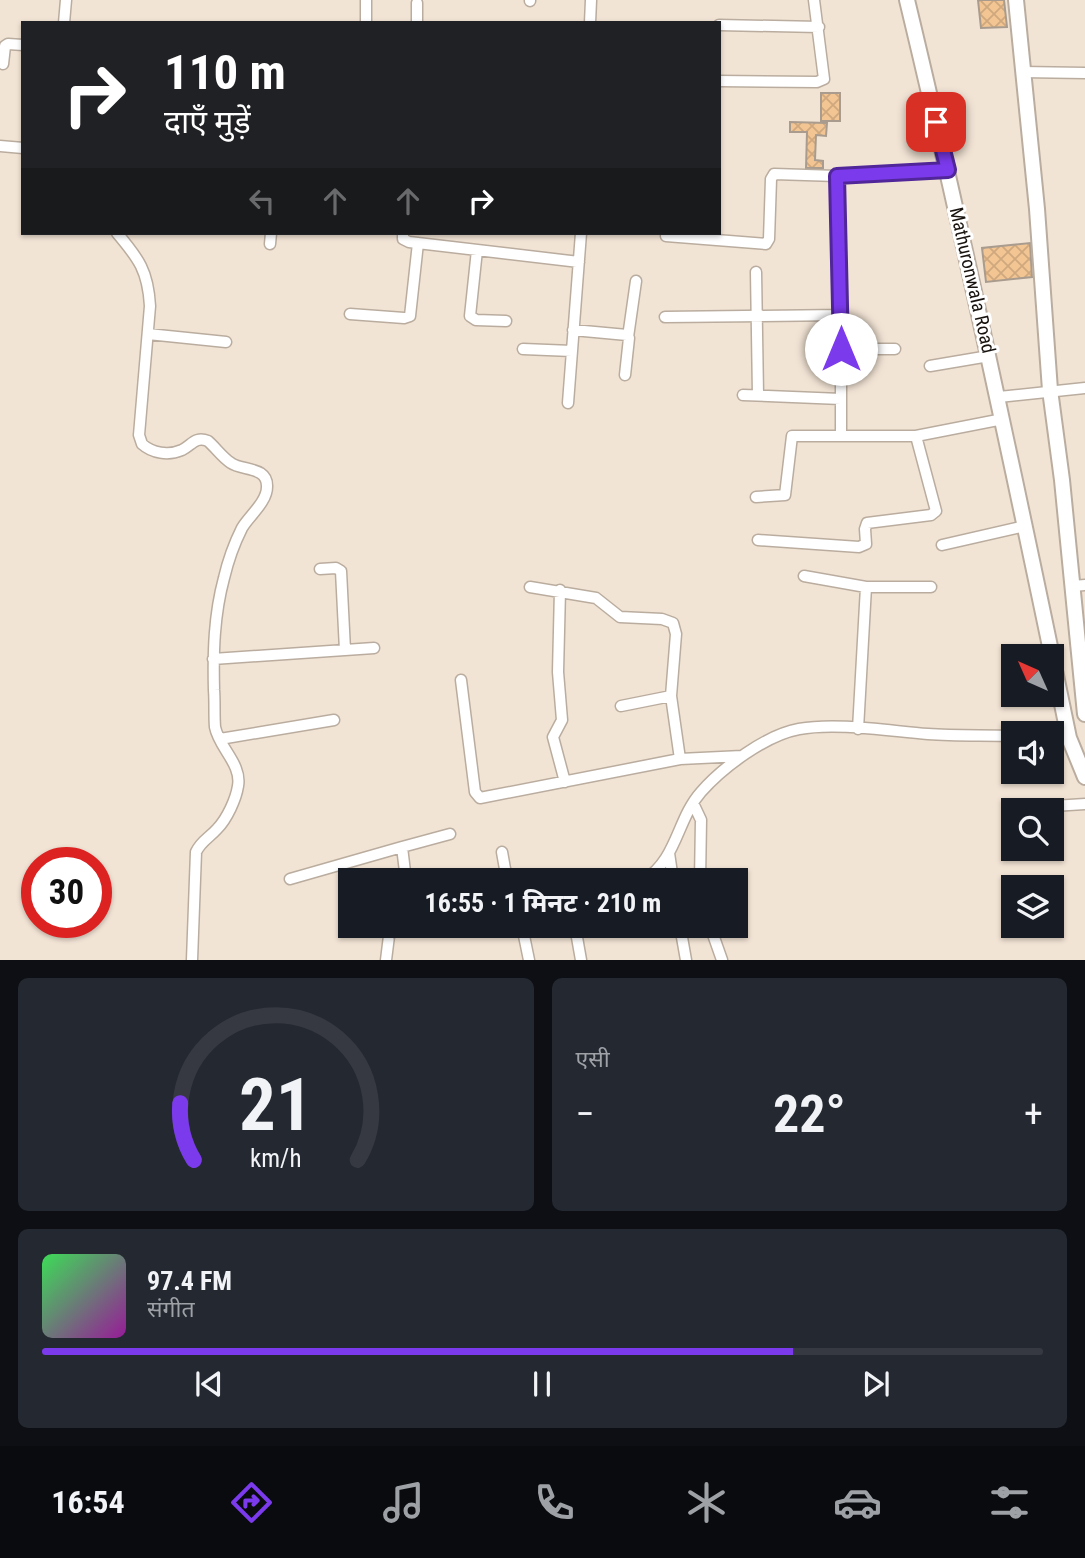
<!DOCTYPE html>
<html lang="hi">
<head>
<meta charset="utf-8">
<style>
	body { margin:0; font-family:"Roboto Condensed","Noto Sans Devanagari",sans-serif; background:#242831; color:#f1f3f6; height:100vh; display:flex; flex-direction:column; font-size:26px; white-space:nowrap }
	* { box-sizing:border-box; margin:0 }
	p { font-size:23px; color:#9ea1a6 }
	.icon { flex:none; width:38px; height:38px; fill:none; stroke:currentColor; stroke-width:2; stroke-linecap:round; stroke-linejoin:round }
	.map { position:relative; height:960px; overflow:hidden }
	.details { display:flex; flex-direction:column; gap:18px; padding:18px; background:#0d0f14; flex:1 }
	.details>* { flex:none }
	.hud { position:absolute; left:21px; top:21px; width:700px; height:214px; border-radius:0px; box-shadow:0 2px 5px #0004; background:#202124; color:#fff; overflow:hidden }
	.needle { width:46px; rotate:315deg }
	.fabs { position:absolute; left:1001px; top:644px; display:grid; gap:14px }
	.fabs a { display:grid; place-items:center; width:63px; height:63px; border-radius:0px; background:#171b24; box-shadow:0 2px 5px #0004; font-size:35px }
	.speed { position:absolute; left:21px; top:847px; display:flex; gap:14px; font-size:35px; font-weight:700; text-align:center }
	.speed>* { display:grid; place-content:center; width:91px; height:91px; border-radius:50%; background:#171b24; box-shadow:0 2px 5px #0004; line-height:1 }
	.speed .limit { border:10px solid #d22; background:#fff; color:#111 }
	.pin { position:absolute; display:grid; place-items:center; width:60px; height:60px; color:#fff; margin:-30px; border-radius:14px; box-shadow:0 4px 10px #0006 }
	.me { position:absolute; width:77px; margin:-38px; rotate:0deg; stroke-linejoin:round; filter:drop-shadow(0 0 5px #0008) }
	.turn { display:flex; align-items:center; gap:24px; height:147px; padding:0 28px; font-size:32px }
	.turn .icon { width:91px; height:91px; stroke-width:2.5 }
	.turn b { display:block; font-size:49px; line-height:60px }
	.lanes { display:flex; align-items:center; height:66px; padding:0 28px; background:#0003; justify-content:center; gap:35px; direction:ltr }
	.lanes .off { opacity:.35 }
	.big { font-size:52px; font-weight:700; line-height:1.1 }
	.details .widget { flex:1; display:flex; flex-direction:column; justify-content:center; gap:10px; min-width:0; padding:0 24px; border-radius:10px; background:#242831 }
	.details .dial { align-items:center; gap:0 }
	.dial svg { height:182px; overflow:visible; fill:none; stroke:#363941; stroke-width:7; stroke-linecap:round; text-anchor:middle }
	.dial text { fill:#f1f3f6; stroke:none }
	.song { display:flex; align-items:center; gap:21px }
	.cover { width:84px; height:84px; border-radius:10px; background:linear-gradient(135deg,hsl(130 70% 55%),hsl(300 70% 35%)) }
	.played { height:7px; border-radius:4px; background:linear-gradient(90deg,#7c3aed 75%,#363941 75%) }
	.keys { display:flex; justify-content:space-around; direction:ltr }
	.heat { display:flex; justify-content:space-between; align-items:center; font-size:38px; direction:ltr }
	.details .tiles { flex:1; display:grid; gap:18px; grid-template-columns:1fr 1fr }
	.widget:last-child { grid-column:span 2 }
	.trip { position:absolute; left:338px; top:868px; width:410px; height:70px; border-radius:0px; background:#171b24; box-shadow:0 2px 5px #0004; font-weight:700; line-height:70px; text-align:center }
	.tab-bar { display:flex; height:112px; justify-content:space-around; align-items:center; background:#090b0e; color:#9ea1a6 }
	.tab-bar .icon { width:49px; height:49px }
	.tab-bar .on { color:#7c3aed }
	.tab-bar b { font-size:32px; color:#f1f3f6 }
	.map>svg:first-child { display:block }
</style>
</head>
<body>
<div class="map">
<svg width="1085" height="960" viewBox="0 0 1085 960">
	<defs>
		<pattern id="building-cross-hatch" width="8" height="8" patternUnits="userSpaceOnUse" patternTransform="scale(1.75)"><rect width="8" height="8" fill="#f2c593"/><path d="M0 0l8 8M0 8l8-8" fill="none" stroke="#cfa87e"/></pattern>
	</defs>
	<rect width="100%" height="100%" fill="#f2e4d5"/>
	<!-- building -->
	<path fill="url(#building-cross-hatch)" stroke="#a99c8e" stroke-width="2" d="M978 0H1004L1007 27 981 28Z
		M821 93H840V121H821Z
		M790 122 827 123 826 136 816 135 815 160 823 161V168H806L807 132H790Z
		M1030 243 1032 277 986 282 982 248Z"/>
	<g fill="none" stroke-linecap="round" stroke-linejoin="round">
		<!-- street casing -->
		<g stroke="#baad9f" stroke-width="13">
			<path id="street" d="M530 1V0
				M417 3V23
				M64 23 66 0
				M366 23V0
				M590 23 591 0
				M719 25 819 27
				M3 64 5 46 8 44 23 45
				M1022 72 1085 73
				M719 81 817 82 824 79 814 0
				M0 146 23 148
				M117 233C139 259 148 271 150 306L139 435 142 444C152 453 168 456 182 450 192 445 195 436 208 441 216 448 222 457 231 463 242 471 268 466 267 487 267 502 249 516 242 528 234 544 228 561 224 578 214 615 213 652 214 690 215 702 214 715 215 727 219 748 242 764 238 786 236 799 227 819 217 829 209 838 201 841 196 852L192 960
				M403 233V239L409 242 579 262
				M666 236 766 244 769 239 771 179 774 174 837 176
				M270 244 271 233
				M477 250 470 316 476 320 506 321
				M756 272 758 395
				M350 314 404 318 410 316 418 243
				M665 317 841 315
				M573 330 627 335 629 338 625 375
				M148 334 226 342
				M628 337 636 281
				M523 349 572 351
				M841 349H895
				M930 366 989 356
				M743 395 841 399
				M999 397 1085 388
				M568 403 581 233
				M841 436V315L837 176 948 170
				M916 436 1003 419
				M756 497 785 495 792 436H916L936 511 931 515 867 523 865 529 866 544 859 547 758 540
				M942 545 1025 526
				M320 569 336 568 341 571 345 650
				M804 576 866 587H931
				M1073 586 1085 585
				M530 587 596 598 620 617 662 619 673 623 676 634 671 696 680 759
				M560 590 558 672 562 720 553 737 565 782
				M213 659 374 648
				M461 680 475 792 480 798 680 759 742 756
				M621 706 671 696
				M858 729 866 587
				M1052 737 1069 738
				M220 739 334 720
				M693 803 701 820 700 880
				M1022 808 1085 804
				M502 852 507 880
				M669 853 673 880
				M290 879 402 847
				M406 880 402 847 450 834
				M644 880C677 860 677 819 701 792 723 767 766 735 799 729 836 722 889 731 928 734 956 736 985 735 1013 736
				M522 926 529 960
				M575 926 581 960
				M680 926 686 960
				M710 926 722 960
				M386 960 389 936 398 926"/>
		</g>
		<!-- secondary casing -->
		<g stroke="#baad9f" stroke-width="18">
			<path id="secondary" d="M907 0C966 245 1018 491 1069 738L1085 777
				M1016 0 1037 209 1050 390 1062 480 1085 714"/>
		</g>
		<!-- street -->
		<use href="#street" stroke="#fff" stroke-width="10"/>
		<!-- secondary -->
		<use href="#secondary" stroke="#fff" stroke-width="14"/>
	</g>
	<g fill="none" stroke-linecap="round" stroke-linejoin="round">
		<!-- route casing -->
		<g stroke="#51269a" stroke-width="18">
			<path id="route" d="M841 349 837 176 948 170 936 122"/>
		</g>
		<!-- route -->
		<use href="#route" stroke="#7c3aed" stroke-width="12"/>
	</g>
	<g text-anchor="middle" stroke-width="6" stroke-linejoin="round" paint-order="stroke">
		<!-- street labels -->
		<g font-size="19" fill="#17120d" stroke="#fff">
			<text transform="translate(973 280) rotate(77)" y="7">Mathuronwala Road</text>
		</g>
	</g>
</svg>
<div class="fabs">
<a><svg class="needle" viewBox="-14 -14 28 28"><path d="M0-13l5 13h-10z" fill="#e53935"/><path d="M0 13l5-13h-10z" fill="#9ea1a6"/></svg></a>
<a><svg class="icon" aria-label="sound" viewBox="0 0 24 24"><path d="M4 9h4l5-4v14l-5-4H4zM17 9q2 3 0 6"/></svg></a>
<a><svg class="icon" aria-label="search" viewBox="0 0 24 24"><circle cx="10" cy="10" r="6"/><path d="M15 15l6 6"/></svg></a>
<a><svg class="icon" aria-label="layers" viewBox="0 0 24 24"><path d="M12 4l9 5-9 5-9-5zM3 14l9 5 9-5"/></svg></a>
</div>
<div class="speed"><div class="limit">30</div></div>
<div class="pin" style="left:936px;top:122px;background:#d93025"><svg class="icon" aria-label="arrive" viewBox="0 0 24 24"><path d="M6 21V4h12l-3 4 3 4H6"/></svg></div>
<svg class="me" style="left:841px;top:349px" viewBox="-20 -20 40 40"><circle r="19" fill="#fff"/><path d="M0-13L10 11 0 6-10 11z" fill="#7c3aed"/></svg>
<div class="trip">16:55 · 1 मिनट · 210 m</div>
<div class="hud">
<div class="turn"><svg class="icon" aria-label="right" viewBox="0 0 24 24"><path d="M7 20v-9h11M14 6l5 5-5 5"/></svg><div><b>110 m</b>दाएँ मुड़ें</div></div>
<div class="lanes"><svg class="icon off" aria-label="left" viewBox="0 0 24 24"><path d="M17 20v-9H6M10 6l-5 5 5 5"/></svg><svg class="icon off" aria-label="ahead" viewBox="0 0 24 24"><path d="M12 20V5M6 11l6-6 6 6"/></svg><svg class="icon off" aria-label="ahead" viewBox="0 0 24 24"><path d="M12 20V5M6 11l6-6 6 6"/></svg><svg class="icon" aria-label="right" viewBox="0 0 24 24"><path d="M7 20v-9h11M14 6l5 5-5 5"/></svg></div>
</div>
</div>
<section class="details">
<div class="tiles">
<div class="widget dial"><svg viewBox="0 0 100 80">
<path d="M14 69A42 42 0 1 1 86 69"/>
<path d="M14 69A42 42 0 0 1 8 44" stroke="#7c3aed"/>
<text x="50" y="56" font-size="32" font-weight="700">21</text>
<text x="50" y="72" font-size="11">km/h</text>
</svg></div>
<div class="widget"><p>एसी</p>
<div class="heat"><a>−</a><b class="big">22°</b><a>+</a></div>
</div>
<div class="widget">
<div class="song"><i class="cover"></i><div><b>97.4 FM</b><p>संगीत</p></div></div>
<div class="played"></div>
<div class="keys"><svg class="icon" aria-label="previous" viewBox="0 0 24 24"><path d="M18 5L8 12l10 7zM5 5v14"/></svg><svg class="icon" aria-label="pause" viewBox="0 0 24 24"><path d="M8 5v14M16 5v14"/></svg><svg class="icon" aria-label="next" viewBox="0 0 24 24"><path d="M6 5l10 7-10 7zM19 5v14"/></svg></div>
</div>
</div>
</section>
<nav class="tab-bar">
<b>16:54</b>
<svg class="icon on" aria-label="directions" viewBox="0 0 24 24"><path d="M12 3l9 9-9 9-9-9zM9 14v-3h6M13 9l2 2-2 2"/></svg>
<svg class="icon" aria-label="music" viewBox="0 0 24 24"><path d="M9 18V5l10-2v13"/><circle cx="6" cy="18" r="3"/><circle cx="16" cy="16" r="3"/></svg>
<svg class="icon" aria-label="phone" viewBox="0 0 24 24"><path d="M5 4h4l2 5-3 2q2 4 5 5l2-3 5 2v4C11 20 4 13 5 4z"/></svg>
<svg class="icon" aria-label="climate" viewBox="0 0 24 24"><path d="M12 3v18M4 7l16 10M4 17L20 7"/></svg>
<svg class="icon" aria-label="car" viewBox="0 0 24 24"><path d="M5 17H2v-5l4-1 3-4h7l3 4 3 1v5h-3M9 17h6M6 11h13"/><circle cx="7" cy="17" r="2"/><circle cx="17" cy="17" r="2"/></svg>
<svg class="icon" aria-label="filters" viewBox="0 0 24 24"><path d="M4 7h16M4 17h16"/><circle cx="9" cy="7" r="2"/><circle cx="15" cy="17" r="2"/></svg>
</nav>
</body>
</html>
